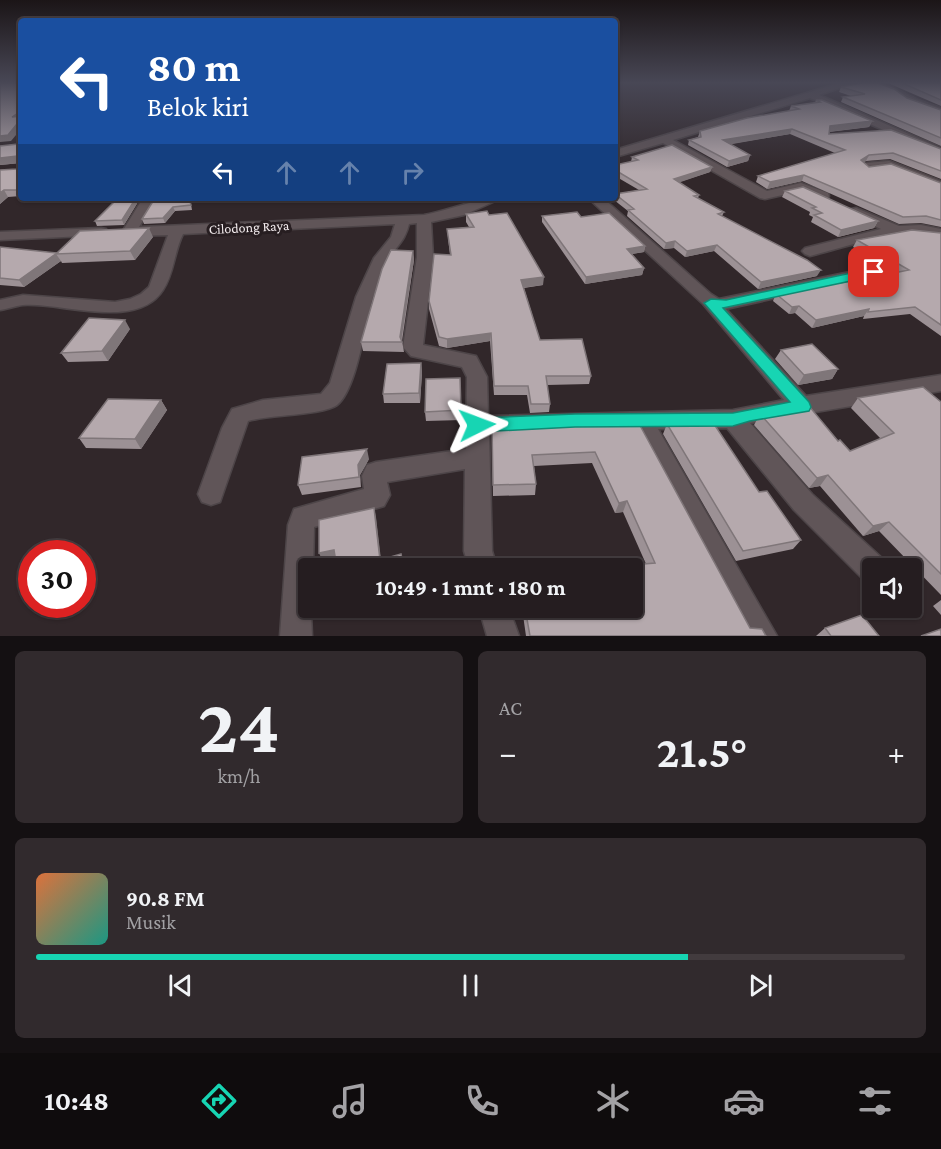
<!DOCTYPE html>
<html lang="id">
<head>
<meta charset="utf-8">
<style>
	body { margin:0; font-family:"Crimson Pro",serif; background:#312a2d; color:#f1f3f6; height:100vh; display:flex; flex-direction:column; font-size:22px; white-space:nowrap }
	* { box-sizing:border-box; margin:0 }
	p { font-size:20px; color:#a3a2a5 }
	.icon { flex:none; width:33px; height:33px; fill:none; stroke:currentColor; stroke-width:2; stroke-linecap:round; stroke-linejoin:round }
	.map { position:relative; height:636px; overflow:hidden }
	.drawer { display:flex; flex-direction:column; gap:15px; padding:15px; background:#141012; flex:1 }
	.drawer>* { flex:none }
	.top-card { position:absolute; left:18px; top:18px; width:600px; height:183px; border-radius:6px; box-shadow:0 2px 4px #0004,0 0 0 2px #423b3e; background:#1a4fa0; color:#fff; overflow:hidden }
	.tools { position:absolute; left:862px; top:558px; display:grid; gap:12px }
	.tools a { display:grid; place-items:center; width:60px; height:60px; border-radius:6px; background:#251d20; box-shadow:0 2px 4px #0004,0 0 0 2px #423b3e; font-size:30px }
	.speed { position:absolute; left:18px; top:540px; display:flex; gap:12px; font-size:30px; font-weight:700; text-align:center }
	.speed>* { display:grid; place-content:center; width:78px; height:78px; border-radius:50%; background:#251d20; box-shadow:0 2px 4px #0004,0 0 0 2px #423b3e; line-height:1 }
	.speed .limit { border:9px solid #d22; background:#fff; color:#111 }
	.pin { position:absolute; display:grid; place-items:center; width:51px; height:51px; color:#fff; margin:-26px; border-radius:12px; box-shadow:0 3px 9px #0006 }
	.me { position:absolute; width:66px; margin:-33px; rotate:87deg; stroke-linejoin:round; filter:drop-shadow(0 0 4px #0008) }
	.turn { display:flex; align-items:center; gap:21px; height:126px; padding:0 30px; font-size:27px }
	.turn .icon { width:78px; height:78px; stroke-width:2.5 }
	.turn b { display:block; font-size:42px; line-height:51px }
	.lanes { display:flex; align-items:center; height:57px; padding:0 30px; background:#0003; justify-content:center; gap:30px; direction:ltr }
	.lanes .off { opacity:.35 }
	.big { font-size:45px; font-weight:700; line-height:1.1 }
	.drawer .widget { flex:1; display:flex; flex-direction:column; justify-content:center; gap:9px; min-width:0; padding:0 21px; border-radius:9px; background:#312a2d }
	.drawer .dial { align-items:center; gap:0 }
	.dial b { font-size:78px; line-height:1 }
	.song { display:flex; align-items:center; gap:18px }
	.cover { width:72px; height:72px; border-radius:9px; background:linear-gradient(135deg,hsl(20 70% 55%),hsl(170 70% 35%)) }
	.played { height:6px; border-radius:3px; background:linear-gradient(90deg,#17d5b3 75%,#423b3e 75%) }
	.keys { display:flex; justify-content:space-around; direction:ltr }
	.heat { display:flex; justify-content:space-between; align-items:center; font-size:33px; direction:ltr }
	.drawer .tiles { flex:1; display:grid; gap:15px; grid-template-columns:1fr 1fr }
	.widget:last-child { grid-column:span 2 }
	.trip { position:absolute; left:298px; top:558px; width:345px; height:60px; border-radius:6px; background:#251d20; box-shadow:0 2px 4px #0004,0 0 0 2px #423b3e; font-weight:700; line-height:60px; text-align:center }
	.menu { display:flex; height:96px; justify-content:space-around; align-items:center; background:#0f0c0d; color:#a3a2a5 }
	.menu .icon { width:42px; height:42px }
	.menu .active { color:#17d5b3 }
	.menu b { font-size:27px; color:#f1f3f6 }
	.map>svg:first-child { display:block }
</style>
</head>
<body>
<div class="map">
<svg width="941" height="636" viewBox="0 0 941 636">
	<rect width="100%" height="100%" fill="#31272a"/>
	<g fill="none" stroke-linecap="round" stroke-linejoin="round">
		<!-- minor casing -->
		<g stroke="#4d4548" stroke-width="3">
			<path id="minor" d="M840 83H854L819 95 941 148V155L810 98 673 140 767 191 801 183 828 193 829 196 828 199H818L800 191 765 199 760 198 663 143 615 157V150Z
				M869 83C893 83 894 90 914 98 922 102 932 105 941 108V114L905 101 893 92Z
				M889 161 941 181V189L888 168 866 171 860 167 866 163Z
				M143 198H157L139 227 424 215C450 210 476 198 502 198L464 215 431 222 433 257 423 345 476 356 487 377 488 416 733 410 784 400 703 304 588 198H603L711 294 719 299 874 267 880 269 882 272 880 275 726 309 806 396 941 375V391L750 423 812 494 883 559 887 568H873V583L863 579 794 510 727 428 658 429 777 636H744L635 429 489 433 492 551 497 568H469L464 551 465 469 387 482 390 495 384 506 314 527 313 568H309L312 636H280L288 525 294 509 364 489 362 476 367 465 376 462 466 449 467 377 462 367 411 356 403 347 417 257V223L409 224C405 241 397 245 389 259 383 270 378 285 373 297 365 323 357 389 337 405 324 415 268 415 248 421L220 502 211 505 202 502 198 494 222 428 232 409 263 400 321 394 330 383 356 297 374 258 391 237 395 224 183 234C174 252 174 274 163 290 137 331 61 302 23 305 15 306 7 309 0 310V300L23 295 115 302 130 299 141 294 149 287 168 235 129 236 122 232Z
				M856 208 899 226 921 225 941 229V238C896 227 854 245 810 256L805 254 802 251 805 248 881 229 851 215 849 212 851 209Z
				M101 228 106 229 108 232 106 235 0 240V232Z
				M479 608H509L519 636H487Z"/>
		</g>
		<!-- minor -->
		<use href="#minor" fill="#605558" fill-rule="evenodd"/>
	</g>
	<!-- wall -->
	<path fill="#9c9195" d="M888 83H941V106Z
		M841 87 907 98 941 110V146L841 102 843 97 851 96 839 92Z
		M816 100 872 121 869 127 829 132V134L941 149V179L890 159 866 161 863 162 869 167 941 183V227L921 223 899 224 802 181 767 189 756 182 758 176 835 153 790 134 730 144 750 155 748 161 727 167 688 145 689 140 698 137 700 131 789 111 791 106 815 103Z
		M21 139V196L8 197 0 204V170L17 169 19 167 20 163 0 165V146L18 144Z
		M632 157 712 167 710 172 679 182 699 195 698 198 724 212 722 216 817 276 758 289 714 251 685 257 674 248 664 249 627 216 628 211 614 200 615 194 639 190 615 176V165L631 162Z
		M785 191 878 221 874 228 838 237 811 222 813 217 809 215 810 212 782 197Z
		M190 198 192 210 175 211 165 223 144 224 142 219Z
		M138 202 124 225 97 226 95 221Z
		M466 214 543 285 524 288 540 340 591 376 589 384 547 385 550 404 549 412 530 413 527 395H494L490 341 447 348 439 346 429 309V301L450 255 447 229 469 227 466 222Z
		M542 216 645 246 644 252 632 254 644 268 642 275 585 284 542 222Z
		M941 233V336L910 314 863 319 864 316 812 328 795 313 789 314 773 301 776 294 840 283 876 295 889 274 896 272 853 247 857 240Z
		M153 237 135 260 62 263 61 261 24 287 0 285V247L57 253Z
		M413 251 414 260 402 341 404 352 363 351 361 342Z
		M130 329 108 361 68 362 61 353Z
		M781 350 838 369 832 379 798 385 775 359Z
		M421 363 422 373 420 403H384L383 394Z
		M460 378 462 420 426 421 425 412Z
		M858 398 941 402V595L879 531 863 536 820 486 809 488 754 425 760 414 838 441 850 451 881 439 851 408Z
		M161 400 167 410 141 449 86 448 79 438Z
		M637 420 750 628 766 636H526L522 608H633L646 564 623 512 615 513 592 463 534 466 536 484 535 495 493 496 492 424Z
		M667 424 759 492 801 540 793 549 736 561 663 434Z
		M369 459 360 475 361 487 302 495 298 485Z
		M941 600V615L933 606Z
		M825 628 879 636H816Z"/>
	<!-- shaded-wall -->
	<path fill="#7f7679" d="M21 111V118L12 117Z
		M21 119V129L11 141 0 142V136Z
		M872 121 869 127 827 132 830 126Z
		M792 129 790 134 721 146 723 140Z
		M750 155 748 161 727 167 729 161Z
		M869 155 866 161 858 166 861 160Z
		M17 156 21 163 0 165V158Z
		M712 167 710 172 672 185 674 179Z
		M804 175 802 181 767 189 770 182Z
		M4 190 8 197 0 204V193Z
		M136 198 138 202 124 225 122 220Z
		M173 207 175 211 165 223 163 218Z
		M878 221 874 228 838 237 841 230Z
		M149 228 153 237 135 260 130 251Z
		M675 241 674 248 664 249 666 243Z
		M717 245 714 251 685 257 687 251Z
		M645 246 644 252 625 255 627 249Z
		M413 251 414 260 401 342 400 337Z
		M56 254 61 261 24 287 19 280Z
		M644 268 642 275 585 284 586 277Z
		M821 270 817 276 758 289 761 282Z
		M544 277 543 285 521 288V280Z
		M799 306 795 313 789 314 792 307Z
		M869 309 864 316 812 328 816 320Z
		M125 320 130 329 108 361 102 351Z
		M491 333 490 341 447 348V339Z
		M421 363 422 373 420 403 419 393Z
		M838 369 832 379 798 385 804 375Z
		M161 400 167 410 141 449 135 439Z
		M367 449 369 459 360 475 361 487 358 465Z
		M828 475 820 486 809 488 817 478Z
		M627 501 623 512 615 513 619 503Z
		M374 508 376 517 382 568 380 560Z
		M889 522 879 531 863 536 873 526Z
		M334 550 337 559 323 562 319 553Z
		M343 608H370L346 616Z"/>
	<!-- building -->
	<path fill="#b5a9ad" stroke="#7f7679" stroke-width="1.5" d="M0 83H21V111L12 117 21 116V119L8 135 0 136Z
		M862 83H878L894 89 907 98 941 110V138L843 97 865 94 841 87Z
		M902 83H941V100Z
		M816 100H822L872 121 830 126 829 134 891 130 941 149V171L893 153 869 155 861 160 869 167 891 164 941 183V220L926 216 903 217 804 175 770 182 758 176 845 150 792 129 723 140 750 155 729 161 689 140 701 137 700 131 747 118 799 109 791 106 820 102Z
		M20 139H21V190H4L0 193V170L17 169 19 167 20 159 17 156 0 158V146L18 144Z
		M672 145 712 167 674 179 699 195 694 196 724 212 718 214 807 260 821 270 761 282 717 245 687 251 675 241 666 243 628 210 634 209 615 194 647 189 615 170V165L638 160 632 157Z
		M803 187 878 221 841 230 814 215 822 213 812 208 816 207 785 191Z
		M118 198H136L122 220 95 221Z
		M155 198H189L191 205 173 207 163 218 142 219Z
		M487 211 489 215 507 213 544 277 521 280 540 340 582 339 591 376H546L550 404H531L528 386H494L491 333 447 339 439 337 429 301 434 254 451 255 447 229 474 227 466 214Z
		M577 212 581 217 609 213 645 246 627 249 644 268 586 277 542 216Z
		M149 228 130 251 56 254 80 231Z
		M912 230 941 233V325L915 307 868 312 869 309 816 320 799 306 792 307 776 294 836 281 840 283 850 281 877 295 889 274 909 270 857 240Z
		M0 247 57 253 19 280 0 278Z
		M391 250 413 251 400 337 402 342H361L382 269Z
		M89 318 125 320 102 351 61 353Z
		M812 344 838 369 804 375 781 350Z
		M421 363 419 393 383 394 387 364Z
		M460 378 461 410 425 412 426 379Z
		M923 387 941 402V574L889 522 873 526 828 475 817 478 760 414 809 406 838 441 840 440 850 451 894 433 858 398Z
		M108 399 161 400 135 439 79 438Z
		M637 420 750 628 762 629 766 636H530L525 608H633V568H592L655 563 627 501 619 503 595 452 532 455 536 484 493 485 492 424Z
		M712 421 759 492 767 491 801 540 743 551 667 424Z
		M367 449 358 465 359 477 298 485 302 457Z
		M374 508 380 560 401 554 404 568H337L334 550 319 553V520Z
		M862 615 879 636H831L825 628Z
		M941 629V636H921Z"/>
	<!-- sky -->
	<linearGradient id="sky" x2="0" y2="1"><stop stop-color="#1b1517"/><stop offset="0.48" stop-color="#484755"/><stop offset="1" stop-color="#484755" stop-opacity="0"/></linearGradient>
	<rect width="941" height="172" fill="url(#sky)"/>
	<!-- route -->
	<path fill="#17d5b3" stroke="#0f8a74" stroke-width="1.5" d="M874 268 880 272 879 275 723 308 809 402 811 407 809 411 750 421 733 426 575 427 477 432 471 430 469 425 471 420 477 418 575 414 733 413 790 402 704 303 711 299 726 300Z"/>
	<g text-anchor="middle" stroke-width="6" stroke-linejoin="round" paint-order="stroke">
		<!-- far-street labels -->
		<g font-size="14" fill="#f3ecee" stroke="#271e21">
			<text transform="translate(249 227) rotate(-3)" y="5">Cilodong Raya</text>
		</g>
	</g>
</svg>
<div class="tools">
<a><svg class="icon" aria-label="sound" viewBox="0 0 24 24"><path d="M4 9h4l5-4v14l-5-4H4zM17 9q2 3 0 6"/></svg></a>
</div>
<div class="speed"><div class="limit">30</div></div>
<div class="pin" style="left:874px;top:272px;background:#d93025"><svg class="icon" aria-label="arrive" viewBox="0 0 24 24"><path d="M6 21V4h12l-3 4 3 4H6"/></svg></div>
<svg class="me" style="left:477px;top:425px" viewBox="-20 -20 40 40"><path d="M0-17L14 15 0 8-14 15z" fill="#17d5b3" stroke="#fff" stroke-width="4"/></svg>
<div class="trip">10:49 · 1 mnt · 180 m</div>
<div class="top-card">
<div class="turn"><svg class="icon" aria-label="left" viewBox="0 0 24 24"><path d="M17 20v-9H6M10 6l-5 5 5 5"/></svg><div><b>80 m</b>Belok kiri</div></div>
<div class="lanes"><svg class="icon" aria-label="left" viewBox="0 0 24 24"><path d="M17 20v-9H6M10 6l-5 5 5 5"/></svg><svg class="icon off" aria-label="ahead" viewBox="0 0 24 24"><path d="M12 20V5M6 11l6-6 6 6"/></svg><svg class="icon off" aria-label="ahead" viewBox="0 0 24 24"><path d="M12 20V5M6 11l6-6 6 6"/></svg><svg class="icon off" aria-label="right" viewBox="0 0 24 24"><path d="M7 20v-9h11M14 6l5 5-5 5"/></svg></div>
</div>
</div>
<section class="drawer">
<div class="tiles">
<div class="widget dial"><b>24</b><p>km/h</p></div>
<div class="widget"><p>AC</p>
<div class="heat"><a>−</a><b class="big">21.5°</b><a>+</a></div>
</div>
<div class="widget">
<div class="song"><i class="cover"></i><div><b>90.8 FM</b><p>Musik</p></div></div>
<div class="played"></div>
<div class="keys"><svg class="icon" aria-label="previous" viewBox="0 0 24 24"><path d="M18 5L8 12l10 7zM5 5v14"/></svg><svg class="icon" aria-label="pause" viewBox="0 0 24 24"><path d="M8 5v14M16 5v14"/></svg><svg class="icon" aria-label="next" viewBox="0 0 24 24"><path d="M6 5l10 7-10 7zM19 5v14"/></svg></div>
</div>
</div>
</section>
<nav class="menu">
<b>10:48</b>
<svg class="icon active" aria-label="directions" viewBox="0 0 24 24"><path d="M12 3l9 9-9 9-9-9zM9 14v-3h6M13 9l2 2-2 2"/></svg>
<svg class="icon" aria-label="music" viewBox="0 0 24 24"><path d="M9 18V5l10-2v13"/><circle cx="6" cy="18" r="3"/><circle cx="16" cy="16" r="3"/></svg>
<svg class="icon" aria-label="phone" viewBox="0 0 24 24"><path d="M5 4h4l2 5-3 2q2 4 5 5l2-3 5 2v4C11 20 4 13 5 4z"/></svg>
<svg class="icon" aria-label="climate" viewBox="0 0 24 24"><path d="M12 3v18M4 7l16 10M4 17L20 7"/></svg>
<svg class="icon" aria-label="car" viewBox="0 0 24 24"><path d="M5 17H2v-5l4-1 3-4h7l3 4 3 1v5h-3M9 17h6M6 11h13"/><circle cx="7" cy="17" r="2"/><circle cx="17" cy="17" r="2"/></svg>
<svg class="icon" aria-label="filters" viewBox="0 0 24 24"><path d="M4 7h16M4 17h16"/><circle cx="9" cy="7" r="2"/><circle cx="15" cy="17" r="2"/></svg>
</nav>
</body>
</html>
